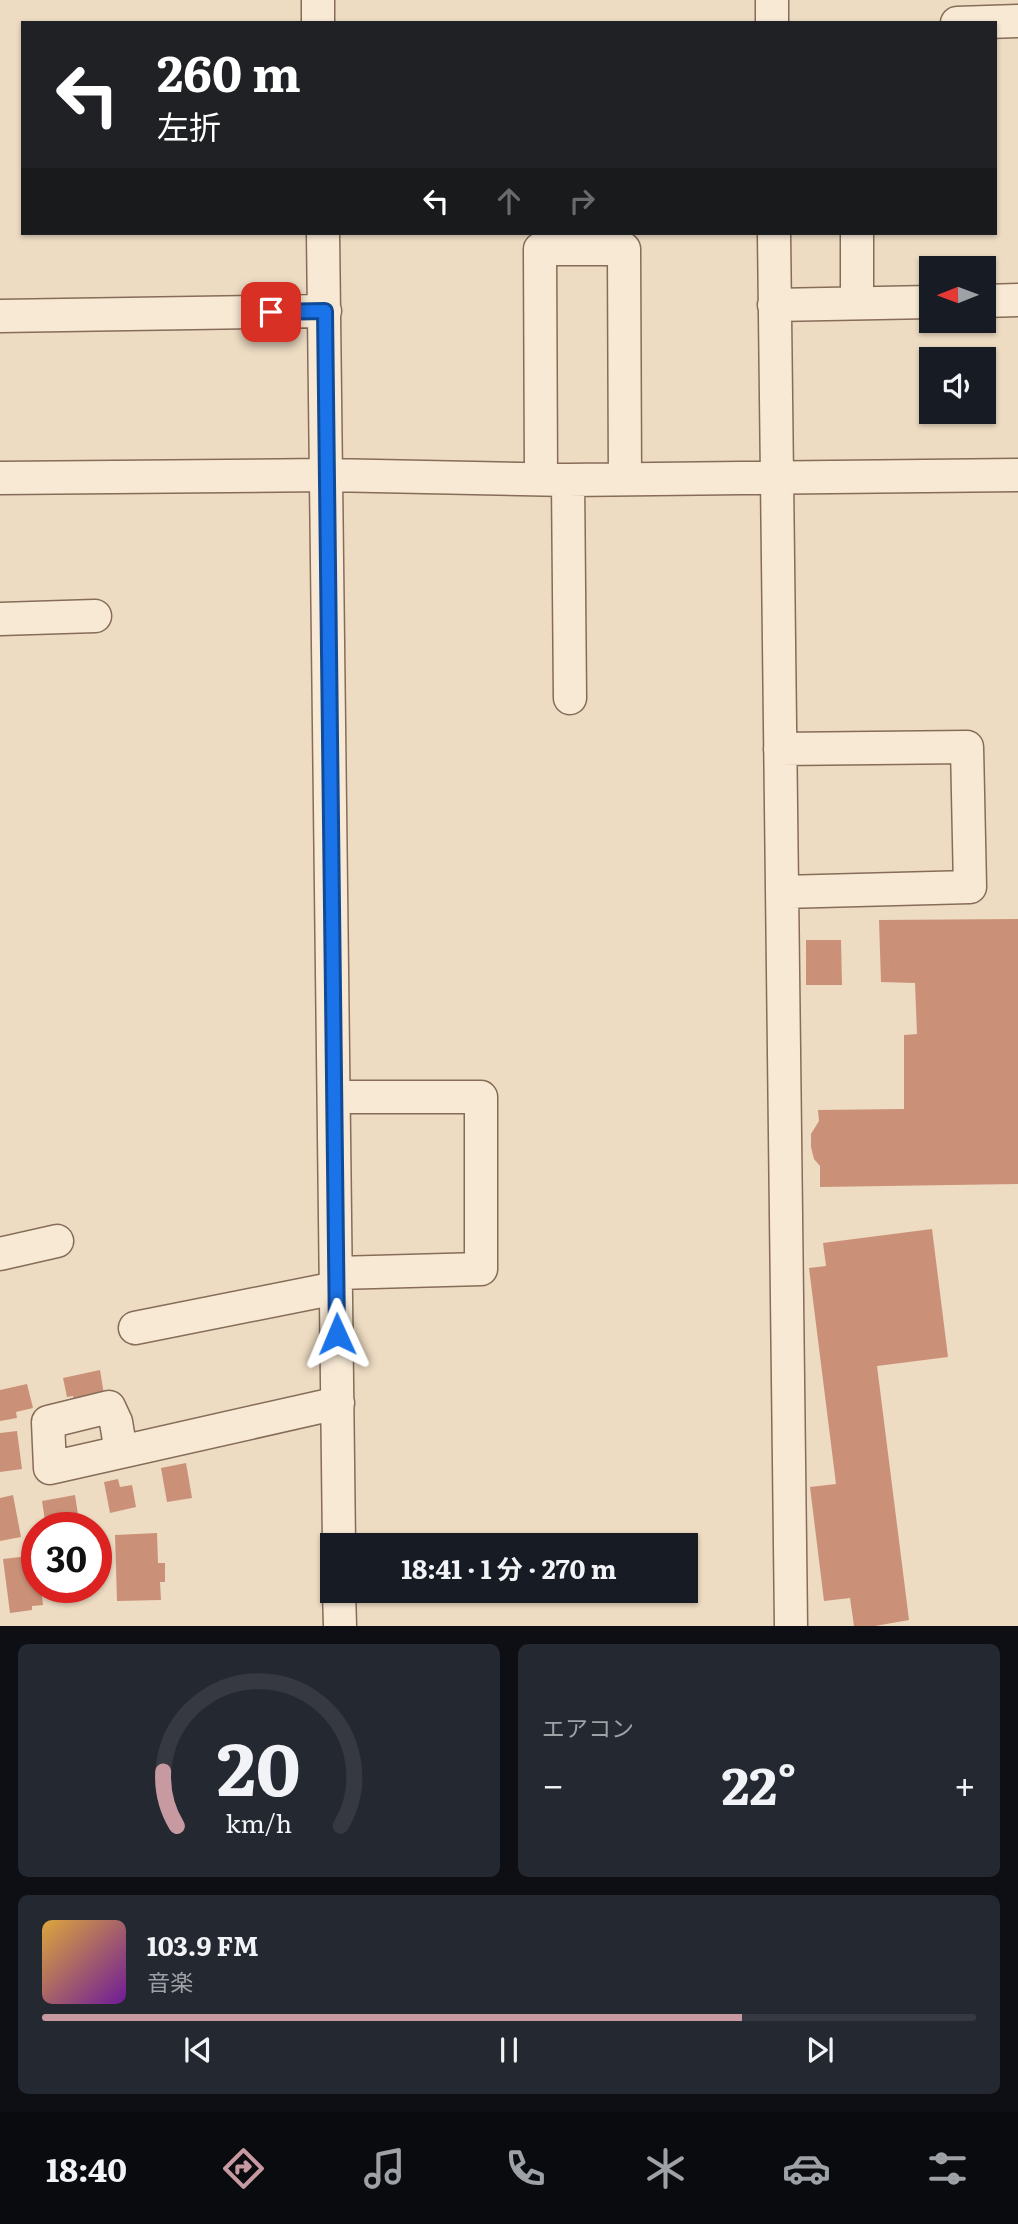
<!DOCTYPE html>
<html lang="ja">
<head>
<meta charset="utf-8">
<style>
	body { margin:0; font-family:Literata,"Noto Sans JP",serif; background:#242831; color:#f1f3f6; height:100vh; display:flex; flex-direction:column; font-size:26px; white-space:nowrap }
	* { box-sizing:border-box; margin:0 }
	p { font-size:23px; color:#9ea1a6 }
	.icon { flex:none; width:38px; height:38px; fill:none; stroke:currentColor; stroke-width:2; stroke-linecap:round; stroke-linejoin:round }
	.map { position:relative; height:1626px; overflow:hidden }
	.panel { display:flex; flex-direction:column; gap:18px; padding:18px; background:#0d0f14; flex:1 }
	.panel>* { flex:none }
	.guide { position:absolute; left:21px; top:21px; width:976px; height:214px; border-radius:0px; box-shadow:0 2px 5px #0004; background:#202124; color:#fff; overflow:hidden }
	.needle { width:46px; rotate:269deg }
	.tools { position:absolute; left:919px; top:256px; display:grid; gap:14px }
	.tools a { display:grid; place-items:center; width:77px; height:77px; border-radius:0px; background:#171b24; box-shadow:0 2px 5px #0004; font-size:35px }
	.speed { position:absolute; left:21px; top:1512px; display:flex; gap:14px; font-size:35px; font-weight:700; text-align:center }
	.speed>* { display:grid; place-content:center; width:91px; height:91px; border-radius:50%; background:#171b24; box-shadow:0 2px 5px #0004; line-height:1 }
	.speed .limit { border:10px solid #d22; background:#fff; color:#111 }
	.pin { position:absolute; display:grid; place-items:center; width:60px; height:60px; color:#fff; margin:-30px; border-radius:14px; box-shadow:0 4px 10px #0006 }
	.me { position:absolute; width:77px; margin:-38px; rotate:359deg; stroke-linejoin:round; filter:drop-shadow(0 0 5px #0008) }
	.turn { display:flex; align-items:center; gap:24px; height:147px; padding:0 21px; font-size:32px }
	.turn .icon { width:91px; height:91px; stroke-width:2.5 }
	.turn b { display:block; font-size:49px; line-height:60px }
	.lanes { display:flex; align-items:center; height:66px; padding:0 21px; background:#0003; justify-content:center; gap:35px; direction:ltr }
	.lanes .off { opacity:.35 }
	.big { font-size:52px; font-weight:700; line-height:1.1 }
	.panel .widget { flex:1; display:flex; flex-direction:column; justify-content:center; gap:10px; min-width:0; padding:0 24px; border-radius:10px; background:#242831 }
	.panel .dial { align-items:center; gap:0 }
	.dial svg { height:182px; overflow:visible; fill:none; stroke:#363941; stroke-width:7; stroke-linecap:round; text-anchor:middle }
	.dial text { fill:#f1f3f6; stroke:none }
	.song { display:flex; align-items:center; gap:21px }
	.cover { width:84px; height:84px; border-radius:10px; background:linear-gradient(135deg,hsl(40 70% 55%),hsl(280 70% 35%)) }
	.played { height:7px; border-radius:4px; background:linear-gradient(90deg,#c799a0 75%,#363941 75%) }
	.keys { display:flex; justify-content:space-around; direction:ltr }
	.heat { display:flex; justify-content:space-between; align-items:center; font-size:38px; direction:ltr }
	.panel .tiles { flex:1; display:grid; gap:18px; grid-template-columns:1fr 1fr }
	.widget:last-child { grid-column:span 2 }
	.trip { position:absolute; left:320px; top:1533px; width:378px; height:70px; border-radius:0px; background:#171b24; box-shadow:0 2px 5px #0004; font-weight:700; line-height:70px; text-align:center }
	.dock { display:flex; height:112px; justify-content:space-around; align-items:center; background:#090b0e; color:#9ea1a6 }
	.dock .icon { width:49px; height:49px }
	.dock .current { color:#c799a0 }
	.dock b { font-size:32px; color:#f1f3f6 }
	.map>svg:first-child { display:block }
</style>
</head>
<body>
<div class="map">
<svg width="1018" height="1626" viewBox="0 0 1018 1626">
	<rect width="100%" height="100%" fill="#eddbc2"/>
	<!-- building -->
	<path fill="#ca9178" d="M1018 919V1184L820 1187V1166L814 1159 811 1147V1134L819 1121 818 1110 904 1109V1035L917 1034 915 983 881 982 879 920Z
		M806 940H841L842 985H806Z
		M932 1229 948 1357 877 1366 909 1620 875 1626H854L850 1598 824 1601 810 1487 836 1484 809 1268 826 1266 823 1243Z
		M100 1370 104 1395 74 1401 73 1396 67 1397 63 1378Z
		M27 1384 33 1408 16 1412 17 1418 0 1421V1390Z
		M17 1431 22 1469 0 1472V1433Z
		M186 1463 192 1498 167 1502 161 1468Z
		M118 1479 120 1487 132 1485 136 1507 110 1513 104 1482Z
		M13 1495 21 1537 0 1541V1498Z
		M75 1495 79 1521 46 1527 42 1501Z
		M157 1533 158 1563H165V1582H160L161 1600 117 1601 115 1535Z
		M37 1555V1587H41L43 1605 32 1606V1610L10 1613 3 1559Z"/>
	<g fill="none" stroke-linecap="round" stroke-linejoin="round">
		<!-- minor casing -->
		<g stroke="#866c59" stroke-width="35">
			<path id="minor" d="M318 0V23
				M772 0V23
				M957 23 1018 21
				M323 233 339 1545
				M774 233 791 1626
				M857 233V303
				M984 301 1018 300
				M774 305 931 302
				M0 316 325 311
				M0 478 327 475 568 480 1018 475
				M541 479 540 249H624L625 479
				M568 480 570 698
				M0 619 95 616
				M780 749 967 747 970 887 783 892
				M334 1097H481V1269L337 1273
				M0 1254 57 1241
				M135 1328 336 1288
				M121 1452 116 1422 109 1407 48 1422 50 1468 338 1403
				M339 1591 340 1626"/>
		</g>
		<!-- minor -->
		<use href="#minor" stroke="#f8e9d5" stroke-width="32"/>
	</g>
	<g fill="none" stroke-linecap="round" stroke-linejoin="round">
		<!-- route casing -->
		<g stroke="#114b97" stroke-width="18">
			<path id="route" d="M271 312 325 311 337 1334"/>
		</g>
		<!-- route -->
		<use href="#route" stroke="#1a73e8" stroke-width="12"/>
	</g>
</svg>
<div class="tools">
<a><svg class="needle" viewBox="-14 -14 28 28"><path d="M0-13l5 13h-10z" fill="#e53935"/><path d="M0 13l5-13h-10z" fill="#9ea1a6"/></svg></a>
<a><svg class="icon" aria-label="sound" viewBox="0 0 24 24"><path d="M4 9h4l5-4v14l-5-4H4zM17 9q2 3 0 6"/></svg></a>
</div>
<div class="speed"><div class="limit">30</div></div>
<div class="pin" style="left:271px;top:312px;background:#d93025"><svg class="icon" aria-label="arrive" viewBox="0 0 24 24"><path d="M6 21V4h12l-3 4 3 4H6"/></svg></div>
<svg class="me" style="left:337px;top:1334px" viewBox="-20 -20 40 40"><path d="M0-17L14 15 0 8-14 15z" fill="#1a73e8" stroke="#fff" stroke-width="4"/></svg>
<div class="trip">18:41 · 1 分 · 270 m</div>
<div class="guide">
<div class="turn"><svg class="icon" aria-label="left" viewBox="0 0 24 24"><path d="M17 20v-9H6M10 6l-5 5 5 5"/></svg><div><b>260 m</b>左折</div></div>
<div class="lanes"><svg class="icon" aria-label="left" viewBox="0 0 24 24"><path d="M17 20v-9H6M10 6l-5 5 5 5"/></svg><svg class="icon off" aria-label="ahead" viewBox="0 0 24 24"><path d="M12 20V5M6 11l6-6 6 6"/></svg><svg class="icon off" aria-label="right" viewBox="0 0 24 24"><path d="M7 20v-9h11M14 6l5 5-5 5"/></svg></div>
</div>
</div>
<section class="panel">
<div class="tiles">
<div class="widget dial"><svg viewBox="0 0 100 80">
<path d="M14 69A42 42 0 1 1 86 69"/>
<path d="M14 69A42 42 0 0 1 8 45" stroke="#c799a0"/>
<text x="50" y="56" font-size="32" font-weight="700">20</text>
<text x="50" y="72" font-size="11">km/h</text>
</svg></div>
<div class="widget"><p>エアコン</p>
<div class="heat"><a>−</a><b class="big">22°</b><a>+</a></div>
</div>
<div class="widget">
<div class="song"><i class="cover"></i><div><b>103.9 FM</b><p>音楽</p></div></div>
<div class="played"></div>
<div class="keys"><svg class="icon" aria-label="previous" viewBox="0 0 24 24"><path d="M18 5L8 12l10 7zM5 5v14"/></svg><svg class="icon" aria-label="pause" viewBox="0 0 24 24"><path d="M8 5v14M16 5v14"/></svg><svg class="icon" aria-label="next" viewBox="0 0 24 24"><path d="M6 5l10 7-10 7zM19 5v14"/></svg></div>
</div>
</div>
</section>
<nav class="dock">
<b>18:40</b>
<svg class="icon current" aria-label="directions" viewBox="0 0 24 24"><path d="M12 3l9 9-9 9-9-9zM9 14v-3h6M13 9l2 2-2 2"/></svg>
<svg class="icon" aria-label="music" viewBox="0 0 24 24"><path d="M9 18V5l10-2v13"/><circle cx="6" cy="18" r="3"/><circle cx="16" cy="16" r="3"/></svg>
<svg class="icon" aria-label="phone" viewBox="0 0 24 24"><path d="M5 4h4l2 5-3 2q2 4 5 5l2-3 5 2v4C11 20 4 13 5 4z"/></svg>
<svg class="icon" aria-label="climate" viewBox="0 0 24 24"><path d="M12 3v18M4 7l16 10M4 17L20 7"/></svg>
<svg class="icon" aria-label="car" viewBox="0 0 24 24"><path d="M5 17H2v-5l4-1 3-4h7l3 4 3 1v5h-3M9 17h6M6 11h13"/><circle cx="7" cy="17" r="2"/><circle cx="17" cy="17" r="2"/></svg>
<svg class="icon" aria-label="filters" viewBox="0 0 24 24"><path d="M4 7h16M4 17h16"/><circle cx="9" cy="7" r="2"/><circle cx="15" cy="17" r="2"/></svg>
</nav>
</body>
</html>
